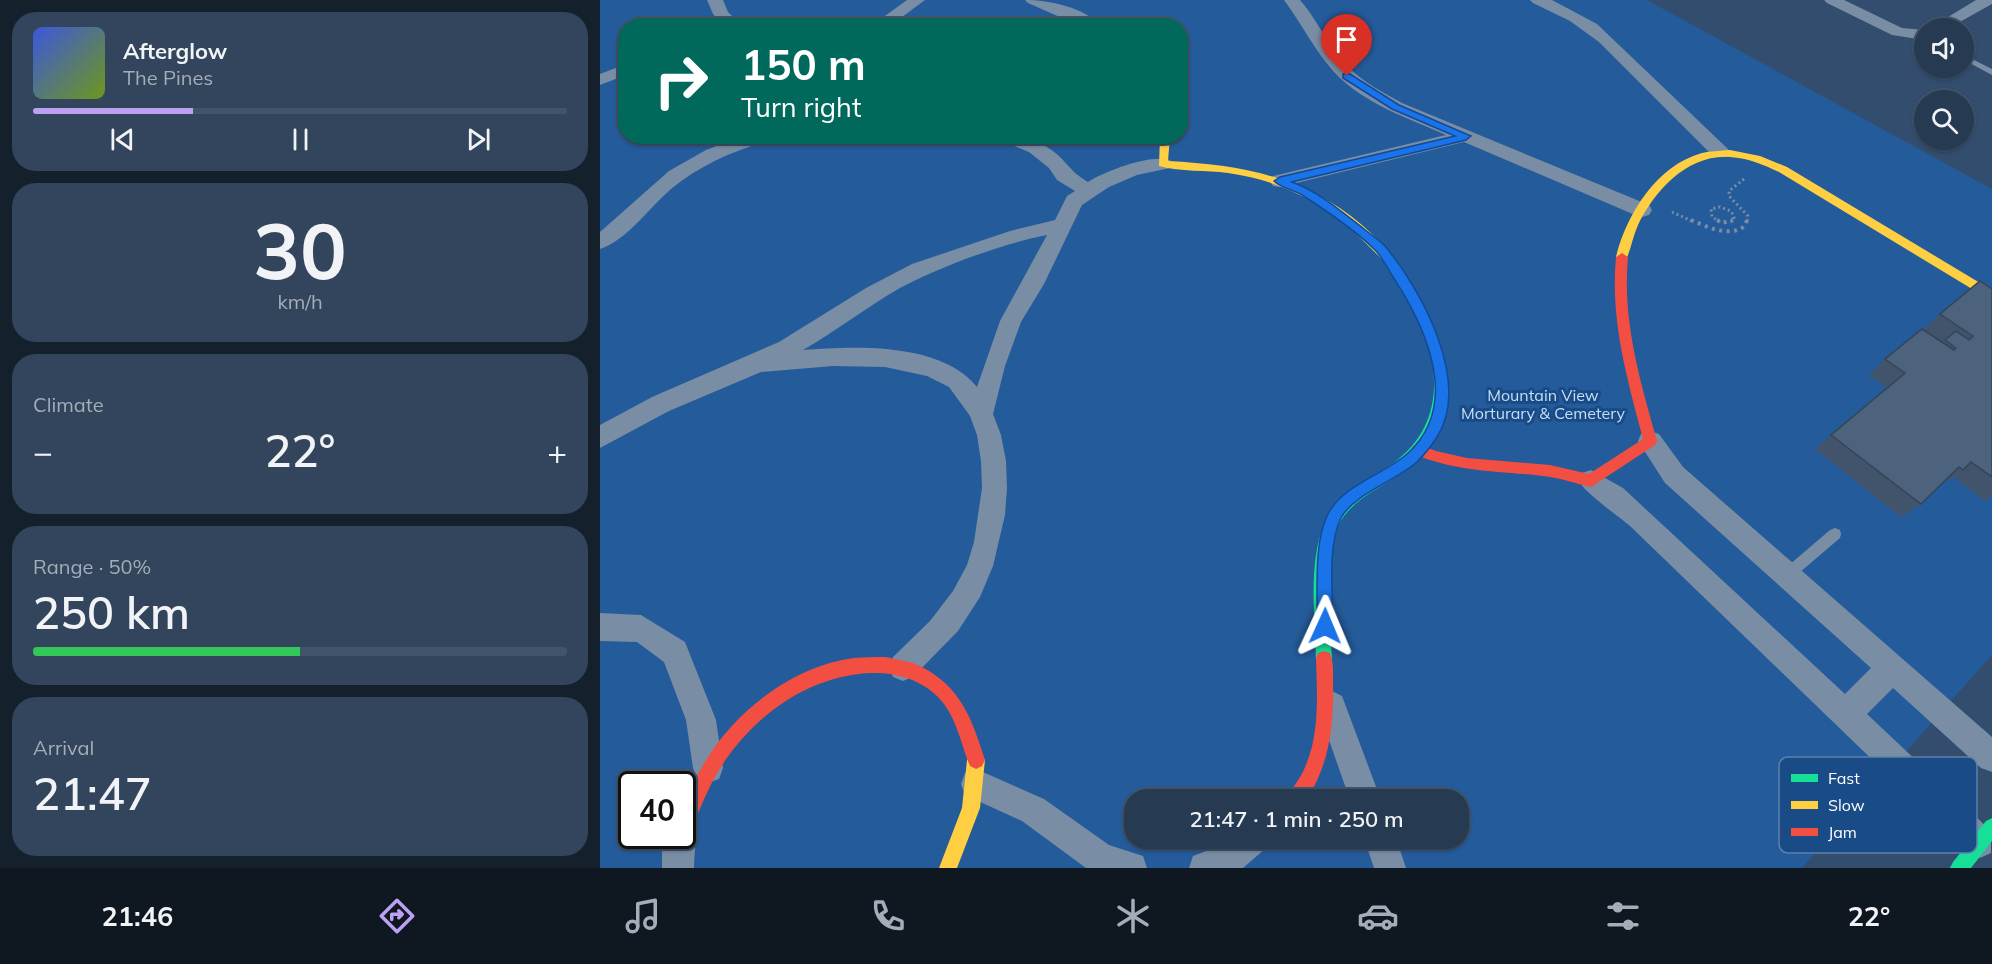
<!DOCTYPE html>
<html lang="en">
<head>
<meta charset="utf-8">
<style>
	body { margin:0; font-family:Mulish,sans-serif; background:#32455c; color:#f1f3f6; height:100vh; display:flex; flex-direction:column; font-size:22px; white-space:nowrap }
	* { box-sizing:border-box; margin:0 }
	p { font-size:20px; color:#a4adb8 }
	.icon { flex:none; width:33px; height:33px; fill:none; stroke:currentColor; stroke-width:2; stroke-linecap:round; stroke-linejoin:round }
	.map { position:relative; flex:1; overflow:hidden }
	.panel { display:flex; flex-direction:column; gap:12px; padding:12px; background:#15202d; width:600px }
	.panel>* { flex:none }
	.banner { position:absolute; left:18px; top:18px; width:570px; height:126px; border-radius:24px; box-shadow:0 2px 4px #0004,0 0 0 2px #425469; background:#00695c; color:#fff; overflow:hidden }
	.controls { position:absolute; left:1314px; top:18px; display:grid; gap:12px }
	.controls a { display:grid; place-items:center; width:60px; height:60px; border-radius:50%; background:#263a52; box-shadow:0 2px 4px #0004,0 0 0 2px #425469; font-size:30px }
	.speed { position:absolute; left:18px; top:771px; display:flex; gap:12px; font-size:30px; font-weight:700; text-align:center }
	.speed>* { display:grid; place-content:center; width:78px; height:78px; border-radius:50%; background:#263a52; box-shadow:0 2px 4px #0004,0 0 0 2px #425469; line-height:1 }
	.speed .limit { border:3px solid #111; border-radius:9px; background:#fff; color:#111 }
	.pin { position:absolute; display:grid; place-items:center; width:51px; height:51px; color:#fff; margin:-62px -26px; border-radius:50% 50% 50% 0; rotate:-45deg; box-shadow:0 0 6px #0007 }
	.pin .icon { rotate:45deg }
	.me { position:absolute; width:66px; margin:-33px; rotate:1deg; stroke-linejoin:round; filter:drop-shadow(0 0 4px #0008) }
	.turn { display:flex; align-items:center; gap:21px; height:126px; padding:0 24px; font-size:27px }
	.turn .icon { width:78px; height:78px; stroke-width:2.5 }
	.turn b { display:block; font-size:42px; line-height:51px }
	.big { font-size:45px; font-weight:600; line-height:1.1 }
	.panel .widget { flex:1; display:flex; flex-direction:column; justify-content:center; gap:9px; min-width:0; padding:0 21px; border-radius:24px; background:#32455c }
	.panel .dial { align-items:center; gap:0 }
	.dial b { font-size:78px; line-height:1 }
	.song { display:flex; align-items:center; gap:18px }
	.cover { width:72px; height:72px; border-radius:9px; background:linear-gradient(135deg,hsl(230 70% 55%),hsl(80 70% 35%)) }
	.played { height:6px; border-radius:3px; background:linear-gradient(90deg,#bca0f2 30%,#425469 30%) }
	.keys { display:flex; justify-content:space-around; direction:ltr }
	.heat { display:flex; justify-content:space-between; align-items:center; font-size:33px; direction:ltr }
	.charge { height:9px; border-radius:4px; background:linear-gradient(90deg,#34c759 50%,#425469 0) }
	.trip { position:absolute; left:524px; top:789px; width:345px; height:60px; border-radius:24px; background:#263a52; box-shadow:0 2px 4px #0004,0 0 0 2px #425469; font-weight:600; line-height:60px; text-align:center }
	.tabs { display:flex; height:96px; justify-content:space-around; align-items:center; background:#0f1721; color:#a4adb8 }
	.tabs .icon { width:42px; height:42px }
	.tabs .active { color:#bca0f2 }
	.tabs b { font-size:27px; color:#f1f3f6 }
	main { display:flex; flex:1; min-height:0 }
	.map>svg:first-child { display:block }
</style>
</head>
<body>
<main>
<section class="panel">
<div class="widget">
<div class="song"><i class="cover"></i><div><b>Afterglow</b><p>The Pines</p></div></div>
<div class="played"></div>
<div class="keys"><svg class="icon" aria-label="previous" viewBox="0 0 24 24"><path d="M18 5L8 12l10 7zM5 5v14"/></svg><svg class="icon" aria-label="pause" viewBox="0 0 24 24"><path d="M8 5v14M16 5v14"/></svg><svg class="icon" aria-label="next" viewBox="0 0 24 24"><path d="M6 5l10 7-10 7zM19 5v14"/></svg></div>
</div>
<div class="widget dial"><b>30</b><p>km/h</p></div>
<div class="widget"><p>Climate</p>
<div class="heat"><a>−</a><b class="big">22°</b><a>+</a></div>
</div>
<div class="widget"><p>Range · 50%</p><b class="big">250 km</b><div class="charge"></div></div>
<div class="widget"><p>Arrival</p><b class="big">21:47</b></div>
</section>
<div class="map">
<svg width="1392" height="868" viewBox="0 0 1392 868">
	<rect width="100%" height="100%" fill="#324d6e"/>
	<!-- green -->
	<path fill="#245b9a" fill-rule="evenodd" d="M0 0H1047L1392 189V655L1202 868H0ZM26 26H580V136H26ZM32 784H82V836H32ZM534 800H858V838H534Z"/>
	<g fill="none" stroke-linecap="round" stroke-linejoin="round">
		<!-- path-far1 -->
		<path stroke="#798da4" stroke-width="3" stroke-dasharray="2 3" stroke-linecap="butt" d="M1144 179 1129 191V196L1148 216 1147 222
			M1072 212 1094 222
			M1120 222 1112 217 1111 209 1120 207 1131 211 1134 217 1133 221 1129 222"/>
		<!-- path -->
		<path stroke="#798da4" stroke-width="4" stroke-dasharray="3 4.5" stroke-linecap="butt" d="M1091 220C1108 227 1129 238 1145 226L1147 220
			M1117 220 1122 223 1133 220"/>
		<!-- lane -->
		<path fill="#798da4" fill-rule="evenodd" d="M1364 55 1392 69V75L1364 60Z
			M1235 528 1240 530 1241 534 1240 538 1192 579 1187 581 1182 579 1180 575 1182 571 1230 530Z"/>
		<!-- street -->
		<path fill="#798da4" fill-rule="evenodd" d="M107 0H123L128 12 142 26H124L113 14Z
			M307 0H325L290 26H271Z
			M425 0C449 0 484 7 501 26H480L428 3Z
			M684 0H700C715 17 724 37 738 55 754 77 778 90 802 103L1049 205 1052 210 1049 215 1042 217 1035 215 864 142 680 187 673 186 670 181 673 176 846 135C808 118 764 104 734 72 715 51 701 23 684 0Z
			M930 0H952L997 24 1128 149 1130 153 1128 157H1114L999 42 970 21 933 3Z
			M1224 0H1244L1302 28 1324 30V40L1292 35 1227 3Z
			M1376 0H1392V4L1349 28H1330Z
			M26 64V75L0 85V74Z
			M143 136H174L171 140C135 150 100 165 71 189 51 206 25 242 0 249V232L69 171 106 150Z
			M396 136C422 136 444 140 463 160 474 172 474 173 488 182 505 171 550 154 570 160L572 164 570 168 537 175 509 187 482 205 444 284 421 322 405 366 393 414 401 435 406 461 407 488 405 515 393 566 380 597 358 631 313 677 303 681 293 677 289 667 293 657 330 621 353 591 367 565 374 542 382 488 381 461 377 435 370 416 349 387 327 376 285 367 233 366 161 372 69 411 0 448V425L52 397 179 342 266 288 312 264 410 231 455 220 467 196 475 191 457 180 449 168 429 152 399 140ZM447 235 400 321 377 387C341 342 255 346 203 350 236 331 267 307 300 288 342 266 401 244 447 235Z
			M1050 431 1059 434 1083 467 1392 737V772L1381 768 1293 688 1267 714 1391 831V853L1380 858 1369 853 1030 526C1018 516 984 492 979 481L982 473 991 470 1023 488 1245 694 1271 668 1065 483 1038 441 1041 434Z
			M0 613 41 615 85 642 116 720 123 768 119 779 108 783 97 779 93 768 86 720 64 662 37 642 0 641Z
			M732 691 742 696 781 800H750L717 706 722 696Z
			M376 769 444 799 509 845 543 856 547 868H486L422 821 365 795 361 784 365 773Z
			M82 821 92 825C98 839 94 853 94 868H62V848L65 836H82Z
			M629 838H670L665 849 643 868H589L593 856 622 845Z
			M764 838H796L806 868H774Z"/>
		<!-- fast -->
		<path fill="#16e098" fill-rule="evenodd" d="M791 258 795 259C839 320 879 408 809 467 787 486 754 496 739 524 723 556 730 623 732 659L730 665 724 667 718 665 716 659C715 618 707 556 727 519 741 492 768 480 792 464 847 425 841 363 814 308 806 292 795 278 785 262Z
			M1392 818V841L1371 868H1350L1353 862 1386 821Z"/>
		<!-- slow -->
		<path fill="#ffcf43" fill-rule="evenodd" d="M560 136H570L568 161C642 165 704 176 762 225 774 236 788 248 797 262L791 266 787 265C742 215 697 183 628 173 606 170 581 172 559 166Z
			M1130 150 1160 156 1187 167 1385 286 1387 289 1381 293 1377 292 1179 172C1164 165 1148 158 1130 157 1088 154 1055 190 1038 225 1033 236 1031 249 1026 260H1018L1016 257C1026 215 1057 165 1102 153 1110 151 1120 151 1130 150Z
			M376 751 382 754 385 760 380 808 357 868H339L362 808 367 760 370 754Z"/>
		<!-- jam -->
		<path fill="#f24e42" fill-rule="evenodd" d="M1022 253 1028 257C1022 321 1040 380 1057 441L1055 445 991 487C977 484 964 479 950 477 899 470 864 474 813 454L811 450 813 446 818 444 836 451 867 458 950 465 989 474 1043 439C1027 378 1010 320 1016 257Z
			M724 651 730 653C734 663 733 675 733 686 734 726 729 766 706 800H686C691 788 701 779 705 767 720 734 717 694 716 659L718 653Z
			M286 657C297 660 311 661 322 667 362 688 372 720 385 760L382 766 376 769 370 766C360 742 357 716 337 696 320 679 294 672 270 673 205 676 148 720 116 775 105 795 97 816 88 837L82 840 76 837 75 836H82C82 827 81 817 82 808 85 794 95 779 102 767 132 713 192 666 254 658 264 657 275 657 286 657Z"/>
	</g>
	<!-- wall -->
	<path fill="#41546c" d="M1392 289V496L1385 501 1353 477 1342 483 1321 504 1301 517 1215 449 1287 388 1269 375 1285 359 1323 330 1340 314Z"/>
	<!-- building -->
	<path fill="#4c627d" stroke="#354558" stroke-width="1.5" d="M1380 281 1392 289V477L1371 462 1363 470 1359 467 1321 504 1231 435 1305 373 1285 359 1322 329 1354 350 1356 348 1345 340 1356 331 1369 340 1373 336 1340 314Z"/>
	<!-- route -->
	<path fill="#1a73e8" stroke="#114b97" stroke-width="1.5" d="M743 74H750L799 105 871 136 866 140 692 182C719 192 741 211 764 229 770 234 779 240 785 246 821 289 872 382 837 437 832 445 824 455 817 462 797 480 754 494 741 518 727 545 733 596 733 626L731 632 725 634 719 632 717 626C718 593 713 543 728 514 743 485 783 475 807 454 861 406 827 330 795 280 789 271 783 258 775 250 754 229 727 211 702 195 694 190 681 188 674 181L680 177 855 136 792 109 743 78Z"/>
	<g text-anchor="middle" stroke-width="6" stroke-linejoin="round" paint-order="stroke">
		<!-- park labels -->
		<g font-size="16" fill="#c6def9" stroke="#194b87">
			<text x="943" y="401">Mountain View<tspan x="943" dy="18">Morturary &amp; Cemetery</tspan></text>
		</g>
	</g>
	<!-- legend -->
	<rect x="1179" y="757" width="198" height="96" rx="9" fill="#194b87" stroke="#5e81ab" stroke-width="1.5"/>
	<rect x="1191" y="774" width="27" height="8" fill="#16e098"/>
	<rect x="1191" y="801" width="27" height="8" fill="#ffcf43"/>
	<rect x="1191" y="828" width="27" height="8" fill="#f24e42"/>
	<g font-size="16" fill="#fff">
		<text x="1228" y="784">Fast</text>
		<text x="1228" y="811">Slow</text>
		<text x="1228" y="838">Jam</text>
	</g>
</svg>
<div class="controls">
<a><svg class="icon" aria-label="sound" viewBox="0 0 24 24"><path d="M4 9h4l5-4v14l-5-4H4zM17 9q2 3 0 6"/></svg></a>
<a><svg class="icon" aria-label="search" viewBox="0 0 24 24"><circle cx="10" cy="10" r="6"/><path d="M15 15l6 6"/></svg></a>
</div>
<div class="speed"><div class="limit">40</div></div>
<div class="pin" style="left:747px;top:76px;background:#d93025"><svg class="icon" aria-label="arrive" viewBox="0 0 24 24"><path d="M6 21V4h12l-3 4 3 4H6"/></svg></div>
<svg class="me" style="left:725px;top:626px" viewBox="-20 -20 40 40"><path d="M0-17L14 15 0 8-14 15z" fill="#1a73e8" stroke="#fff" stroke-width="4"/></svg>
<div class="trip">21:47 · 1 min · 250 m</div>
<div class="banner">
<div class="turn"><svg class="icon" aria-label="right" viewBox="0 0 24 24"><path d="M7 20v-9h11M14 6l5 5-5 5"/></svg><div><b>150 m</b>Turn right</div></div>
</div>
</div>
</main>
<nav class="tabs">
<b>21:46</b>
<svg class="icon active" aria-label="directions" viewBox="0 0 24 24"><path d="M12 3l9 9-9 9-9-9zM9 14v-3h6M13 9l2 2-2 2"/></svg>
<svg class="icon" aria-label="music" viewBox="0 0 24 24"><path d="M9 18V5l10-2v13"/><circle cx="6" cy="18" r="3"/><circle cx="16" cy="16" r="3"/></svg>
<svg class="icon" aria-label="phone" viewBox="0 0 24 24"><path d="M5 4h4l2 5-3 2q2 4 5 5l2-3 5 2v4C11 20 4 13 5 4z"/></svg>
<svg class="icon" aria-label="climate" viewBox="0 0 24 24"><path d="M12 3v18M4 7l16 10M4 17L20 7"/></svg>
<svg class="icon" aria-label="car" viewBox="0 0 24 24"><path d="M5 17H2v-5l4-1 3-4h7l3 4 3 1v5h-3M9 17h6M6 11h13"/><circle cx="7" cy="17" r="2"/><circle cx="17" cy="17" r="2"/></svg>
<svg class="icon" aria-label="filters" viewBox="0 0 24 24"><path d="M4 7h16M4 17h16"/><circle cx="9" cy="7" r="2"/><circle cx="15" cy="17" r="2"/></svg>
<b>22°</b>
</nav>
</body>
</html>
